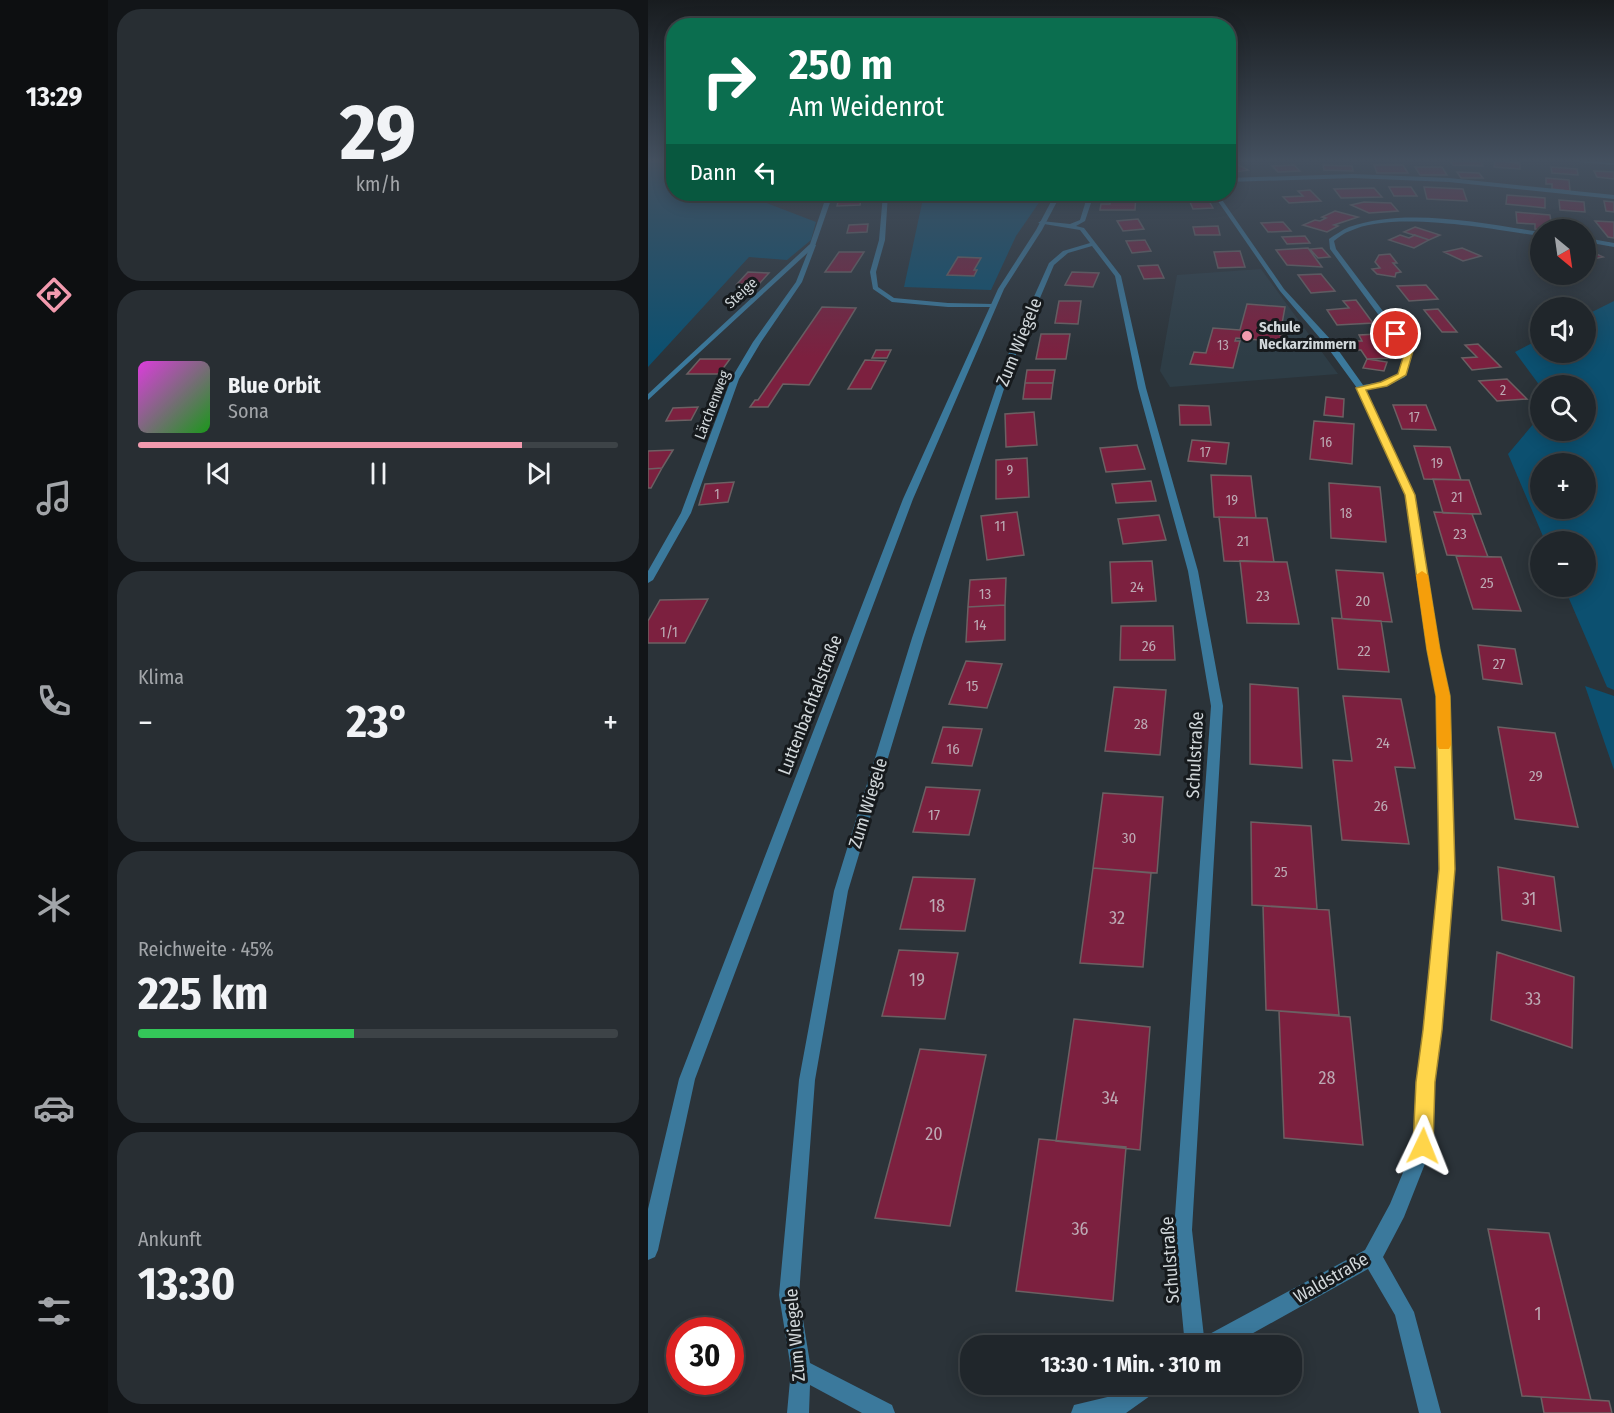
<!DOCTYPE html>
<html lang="de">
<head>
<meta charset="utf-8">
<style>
	body { margin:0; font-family:"Fira Sans Condensed",sans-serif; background:#282e33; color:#f1f3f6; height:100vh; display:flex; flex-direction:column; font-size:22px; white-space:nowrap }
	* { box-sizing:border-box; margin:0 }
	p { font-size:20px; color:#a2a5a9 }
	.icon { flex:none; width:33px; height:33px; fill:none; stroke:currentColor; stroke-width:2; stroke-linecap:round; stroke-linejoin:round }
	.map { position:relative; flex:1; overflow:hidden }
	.panel { display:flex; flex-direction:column; gap:9px; padding:9px; background:#121518; width:540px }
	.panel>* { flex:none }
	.guide { position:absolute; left:18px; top:18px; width:570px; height:183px; border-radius:24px; box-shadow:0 3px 15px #0003,0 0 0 2px #3d4347; background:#0b6e4f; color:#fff; overflow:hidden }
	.needle { width:39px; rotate:151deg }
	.controls { position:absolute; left:882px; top:219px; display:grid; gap:12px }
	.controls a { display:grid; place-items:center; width:66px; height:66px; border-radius:50%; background:#20262b; box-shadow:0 3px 15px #0003,0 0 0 2px #3d4347; font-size:30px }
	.speed { position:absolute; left:18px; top:1317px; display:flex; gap:12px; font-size:30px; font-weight:700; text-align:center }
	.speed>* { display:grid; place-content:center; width:78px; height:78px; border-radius:50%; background:#20262b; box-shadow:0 3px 15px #0003,0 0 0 2px #3d4347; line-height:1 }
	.speed .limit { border:9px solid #d22; background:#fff; color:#111 }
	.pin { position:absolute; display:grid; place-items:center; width:51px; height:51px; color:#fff; margin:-26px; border:3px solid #fff; border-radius:50%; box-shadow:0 2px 6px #0007 }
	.me { position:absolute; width:66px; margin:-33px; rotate:2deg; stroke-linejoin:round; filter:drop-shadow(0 0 4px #0008) }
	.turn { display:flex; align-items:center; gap:21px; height:126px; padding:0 24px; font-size:27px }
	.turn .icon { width:78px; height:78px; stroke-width:2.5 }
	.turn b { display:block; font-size:42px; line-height:51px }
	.then { display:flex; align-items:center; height:57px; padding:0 24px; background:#0003; gap:12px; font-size:22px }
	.big { font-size:45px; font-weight:700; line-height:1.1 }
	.panel .widget { flex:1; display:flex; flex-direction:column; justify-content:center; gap:9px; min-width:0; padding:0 21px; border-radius:24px; background:#282e33 }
	.panel .dial { align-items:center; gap:0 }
	.dial b { font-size:78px; line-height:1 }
	.song { display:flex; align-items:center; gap:18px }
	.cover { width:72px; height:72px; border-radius:9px; background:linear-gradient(135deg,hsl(300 70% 55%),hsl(120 70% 35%)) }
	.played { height:6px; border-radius:3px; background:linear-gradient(90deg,#f29aae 80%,#3d4347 80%) }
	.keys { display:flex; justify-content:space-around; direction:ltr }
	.heat { display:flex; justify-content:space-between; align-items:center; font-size:33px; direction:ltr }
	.charge { height:9px; border-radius:4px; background:linear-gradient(90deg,#34c759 45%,#3d4347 0) }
	.trip { position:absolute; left:312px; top:1335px; width:342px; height:60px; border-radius:24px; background:#20262b; box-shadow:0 3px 15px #0003,0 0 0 2px #3d4347; font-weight:700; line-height:60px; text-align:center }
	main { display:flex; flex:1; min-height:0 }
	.tabs { display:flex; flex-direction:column; width:108px; justify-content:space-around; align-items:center; background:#0d0f11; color:#a2a5a9 }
	.tabs .icon { width:42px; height:42px }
	.tabs .on { color:#f29aae }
	.tabs b { font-size:27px; color:#f1f3f6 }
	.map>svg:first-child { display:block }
</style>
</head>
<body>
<main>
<nav class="tabs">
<b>13:29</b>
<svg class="icon on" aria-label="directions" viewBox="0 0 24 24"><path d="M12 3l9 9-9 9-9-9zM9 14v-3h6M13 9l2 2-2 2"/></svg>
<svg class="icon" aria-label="music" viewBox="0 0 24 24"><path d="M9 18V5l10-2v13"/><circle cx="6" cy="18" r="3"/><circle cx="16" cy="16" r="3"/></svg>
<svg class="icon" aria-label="phone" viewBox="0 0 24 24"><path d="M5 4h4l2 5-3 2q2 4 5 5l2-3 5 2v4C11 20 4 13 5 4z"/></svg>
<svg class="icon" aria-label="climate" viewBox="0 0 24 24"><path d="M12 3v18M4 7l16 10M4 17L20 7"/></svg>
<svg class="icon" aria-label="car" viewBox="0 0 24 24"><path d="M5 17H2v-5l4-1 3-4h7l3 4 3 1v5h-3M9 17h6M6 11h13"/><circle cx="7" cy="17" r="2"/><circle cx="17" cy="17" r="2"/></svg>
<svg class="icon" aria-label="filters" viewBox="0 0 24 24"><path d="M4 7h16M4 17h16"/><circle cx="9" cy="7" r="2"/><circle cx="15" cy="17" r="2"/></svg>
</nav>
<section class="panel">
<div class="widget dial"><b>29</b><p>km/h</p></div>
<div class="widget">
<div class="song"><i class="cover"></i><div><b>Blue Orbit</b><p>Sona</p></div></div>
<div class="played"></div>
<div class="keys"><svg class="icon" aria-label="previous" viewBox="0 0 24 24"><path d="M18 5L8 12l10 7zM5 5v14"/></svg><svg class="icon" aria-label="pause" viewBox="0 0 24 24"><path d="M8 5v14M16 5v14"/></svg><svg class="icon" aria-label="next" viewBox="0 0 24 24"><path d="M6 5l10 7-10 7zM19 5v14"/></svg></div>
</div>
<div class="widget"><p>Klima</p>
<div class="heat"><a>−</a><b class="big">23°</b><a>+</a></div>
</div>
<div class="widget"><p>Reichweite · 45%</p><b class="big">225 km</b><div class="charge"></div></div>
<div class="widget"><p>Ankunft</p><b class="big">13:30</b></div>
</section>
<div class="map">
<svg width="966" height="1413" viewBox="0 0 966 1413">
	<rect width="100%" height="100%" fill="#2b3339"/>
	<!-- built -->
	<path fill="#2e3d46" d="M613 269 690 374 522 387 512 371 529 275Z"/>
	<!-- green -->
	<path fill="#0c5070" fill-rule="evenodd" d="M0 160H25L26 194H95L168 222 163 240 139 260 101 257 0 367Z
		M276 194H397L368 236 343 290 256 287Z
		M966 301V690L959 687 916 587 938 586V542L897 541 860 454 892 416V430H938V386H892L867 352 892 339V352H938V315ZM892 464H938V508H892Z
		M937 686 966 696V770Z"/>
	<!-- building -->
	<path fill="#7c203f" stroke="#6c6063" stroke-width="1.5" d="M802 160H832L835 166 805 165Z
		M847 161 872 163V169L846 167Z
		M587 163 600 170 580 173V165Z
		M646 165 652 171 630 172 624 166Z
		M675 165 704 166 705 171 676 170Z
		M726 165H755L760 173H729Z
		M767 167H794L799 175H772Z
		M903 167 929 169 930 175 904 173Z
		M946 171 966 172V179L949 177Z
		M809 172 831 173 835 178H813Z
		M898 178 921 180 922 191 904 189V184H898Z
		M741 187H763L769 196H746Z
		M776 187 815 189 819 201 779 199Z
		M726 188 734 197 693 198 686 189Z
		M662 190 673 201 641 203 635 197 655 196 650 191Z
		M192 194H214L212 205 189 206Z
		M463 194 488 195 487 210H452L453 204H462Z
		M859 195 897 198V208L858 204Z
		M911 200 936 202 937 212 912 210Z
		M561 201 565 208 545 209 542 202Z
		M956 201 966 202V212L958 211Z
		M716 202 743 203 750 211 721 213 703 205Z
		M687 211 710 217 686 225 690 226 679 232 655 225 667 220 672 221 678 218 674 217Z
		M868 212 902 215 904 230 887 229V224L869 223Z
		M490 219 496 229 475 231 469 221Z
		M947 221 966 222V238L960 237Z
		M635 222 643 231 620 232 613 223Z
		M220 224 219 232 199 233 201 225Z
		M570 226 572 235H547L545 227Z
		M767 227 792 235 781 240 756 232Z
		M752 235 761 238 767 235 781 240 766 248 741 240Z
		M657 236 662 243 639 244 634 237Z
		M497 240 503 251 484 253 478 241Z
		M660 248 674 267 639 265 628 250Z
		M674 248 682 257 670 258 662 249Z
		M814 248 833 256 815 261 796 252Z
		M938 249 955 257 939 260Z
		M592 251 597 267 570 268 566 252Z
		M191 252H216L203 272H177Z
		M742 254 749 263H745L753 272 748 273 747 277 729 274 724 269 732 268 727 262 731 255Z
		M310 257 333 258 326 270H329L326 276 299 275Z
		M510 265 516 278 496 279 490 266Z
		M100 272 121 273 111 284H89Z
		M424 272 451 273 445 287 417 285Z
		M673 274 687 291 663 293 650 275Z
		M778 285 790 299 761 301 749 286Z
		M708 300 725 323 689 325 679 310 701 308 695 301Z
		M411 301H433L430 324 407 323Z
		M599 304 637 307 632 335H636L635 342 588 338 587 341H592L585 368 542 364 546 352 558 353 565 328 592 330Z
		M174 307 208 308 161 385 135 384 120 407H102L107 400H110Z
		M790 309 809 332H794L776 310Z
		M393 334H422L418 359H388Z
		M730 334 746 358 719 359 713 350H707L701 341H714L711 335Z
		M830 344 853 367 824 370 814 358 829 357 817 345Z
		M228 350H243L239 358H224Z
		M52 359H82L71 374H39Z
		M719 359 739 362 736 371 715 368Z
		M217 360 238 361 223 389H200Z
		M379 370H407L405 383H377Z
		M859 379 879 399 849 401 831 381Z
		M377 383H405L403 399H375Z
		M678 397 696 399 695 417 676 415Z
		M531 405 561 406 563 425H532Z
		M745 405H778L788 430 754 429Z
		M50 407 43 420 18 421 25 408Z
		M386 412 389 445 358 447 357 414Z
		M666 421 706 424 704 464 662 459Z
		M544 440 581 443 578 464 540 461Z
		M489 445 497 469 458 472 452 448Z
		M766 446 802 447 813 480 776 479Z
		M25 450 14 468 0 469V451Z
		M379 458 381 497 348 499V460Z
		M14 468 3 488H0V469Z
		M563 475 603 476 608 518 566 517Z
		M785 479 821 480 833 514 795 513Z
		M503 481 508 501 468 503 464 484Z
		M86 482 80 502 51 505 57 484Z
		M681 483 732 487 738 542 683 538Z
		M369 512 376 555 339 560 333 516Z
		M786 512 824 514 840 557 799 555Z
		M511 515 518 540 475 544 470 519Z
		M571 517 619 518 626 562 576 561Z
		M808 556 853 557 873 611 825 609Z
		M504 561 508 601 464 603 462 562Z
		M592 561 639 562 651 624 599 623Z
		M688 570 735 573 744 622 694 619Z
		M358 578 357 605 320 607 322 580Z
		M60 599 37 643H0V621L12 600Z
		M357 605V640L318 642 320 607Z
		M684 618 733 621 741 672 690 669Z
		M473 626H525L527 660H472Z
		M830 645 867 649 874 684 835 679Z
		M318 661 354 664 339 708 301 704Z
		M602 684 650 688 654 768 602 764Z
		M466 687 518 690 512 755 457 751Z
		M695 696 753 699 767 768 747 767 761 844 694 840 685 760 704 761Z
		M295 727 334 729 324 766 284 763Z
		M850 727 907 733 930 827 867 819Z
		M278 787 332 790 321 835 265 832Z
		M455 793 515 797 509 873 445 868Z
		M603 822 663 826 669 909 604 905Z
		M850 867 906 877 913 931 854 920Z
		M445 868 503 873 495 967 432 963Z
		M265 877 327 879 317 931 252 929Z
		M615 906 681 910 691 1015 618 1010Z
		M251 950 310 953 297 1019 234 1016Z
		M849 952 926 977 924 1048 843 1020Z
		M631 1011 702 1017 715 1145 636 1138Z
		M426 1019 502 1027 492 1150 408 1141Z
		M272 1049 338 1055 302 1226 227 1218Z
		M391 1139 478 1147 465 1301 368 1291Z
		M840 1229 901 1233 943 1400 874 1396Z
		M893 1397 961 1401 964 1413H896Z"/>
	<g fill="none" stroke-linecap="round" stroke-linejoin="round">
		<!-- minor -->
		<path fill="#3b799c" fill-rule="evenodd" d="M915 160 966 163V165L917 161Z
			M705 174 801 178 966 195V199L801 182 705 178 580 182V178Z
			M235 194H240L237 240 228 272 230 287 246 298 300 303 345 304 348 306 347 307H300L244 302 225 289 222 272 231 240Z
			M440 194H446L437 221 428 226 436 228 473 276 498 388 550 571 575 706 544 1230 556 1337 717 1250 742 1204 766 1146 769 1082 777 1030 792 869 789 696 779 650 757 495 709 388 677 344 632 291 565 194H570L636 289 683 340 715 385 734 382 751 374 757 351 682 249 681 239C687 235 694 230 701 227 757 207 835 223 892 232V236C844 229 745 210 702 231 696 233 691 237 686 241L688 249 765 351 757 377 739 386 718 390 767 495 791 650 801 696 806 869 793 1030 785 1082 784 1146 756 1217 735 1257 766 1312 793 1413H771L747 1315 720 1269 582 1346H537L526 1230 563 706 540 571 490 388 467 276 444 246 420 253 406 265 364 364 276 638 200 891 167 1080 151 1295 162 1363 244 1405 247 1413H214L162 1385 161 1413H139L143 1369 131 1295 151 1080 186 891 264 638 356 364 401 263 415 251 442 243 432 230 390 223 393 221 422 224 432 220Z
			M938 238 966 243V247L938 242Z
			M163 244 168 245 154 282 113 342 91 379 43 513 5 580 0 583V571L33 513 83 379 105 342 148 282Z
			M484 1384H512L509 1391 478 1413H423L426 1405 472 1394Z"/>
		<!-- tertiary -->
		<path fill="#3b799c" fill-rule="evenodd" d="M179 194H185L167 246 0 400V394L162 244Z
			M407 194H413L394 230 356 289 265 499 47 1079 10 1250 7 1257 0 1260V1209L31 1079 255 499 350 289 388 230Z"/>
	</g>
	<!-- sky -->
	<linearGradient id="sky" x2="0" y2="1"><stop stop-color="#181c1f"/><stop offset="0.45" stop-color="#44505f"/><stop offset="1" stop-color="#44505f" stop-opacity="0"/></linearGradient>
	<rect width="966" height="357" fill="url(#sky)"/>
	<!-- route -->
	<path fill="#ffd54a" stroke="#a68a30" stroke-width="1.5" d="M746 332H751L765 351 758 375 739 386 718 390 767 495 792 650 802 696 807 869 794 1030 787 1082 785 1146 782 1153 775 1156 768 1153 765 1146 768 1082 775 1030 791 869 788 696 779 650 757 495 708 388 733 382 750 374 757 351 744 334Z"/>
	<!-- slow -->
	<path fill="#f59e0b" d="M774 571 780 575 792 650 802 696 803 745 801 749H791L789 745 788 696 779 650 768 575Z"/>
	<!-- markers -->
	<circle fill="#f29aae" stroke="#161a1d" stroke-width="2" cx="599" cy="336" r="6"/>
	<g text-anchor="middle" stroke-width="6" stroke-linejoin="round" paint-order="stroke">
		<!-- far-number labels -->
		<g font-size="14" fill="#bca9b3">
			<text x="575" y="350">13</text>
			<text x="855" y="395">2</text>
			<text x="766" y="422">17</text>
			<text x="678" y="447">16</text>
			<text x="557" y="457">17</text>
			<text x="789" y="468">19</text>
			<text x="362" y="475">9</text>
			<text x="69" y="499">1</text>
			<text x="809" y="502">21</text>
			<text x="584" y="505">19</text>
			<text x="698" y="518">18</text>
		</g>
		<!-- far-street labels -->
		<g font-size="15" fill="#d1d7da" stroke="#161a1d">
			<text transform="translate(93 293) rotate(-42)" y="5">Steige</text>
			<text transform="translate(64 405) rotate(-69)" y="5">Lärchenweg</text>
		</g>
		<!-- far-poi labels -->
		<g font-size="15" font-weight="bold" fill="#d1d7da" stroke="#161a1d" text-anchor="start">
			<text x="611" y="332">Schule<tspan x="611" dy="17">Neckarzimmern</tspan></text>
		</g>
		<!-- number labels -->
		<g font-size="15" fill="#bca9b3">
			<text x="352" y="531">11</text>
			<text x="812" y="539">23</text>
			<text x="595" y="546">21</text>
			<text x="839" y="588">25</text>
			<text x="489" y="592">24</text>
			<text x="337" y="599">13</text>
			<text x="615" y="601">23</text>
			<text x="715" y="606">20</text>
			<text x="332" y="630">14</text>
			<text x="21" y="637">1/1</text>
			<text x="501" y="651">26</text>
			<text x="716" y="656">22</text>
			<text x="851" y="669">27</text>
			<text x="324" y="691">15</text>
			<text x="493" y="729">28</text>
			<text x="735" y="748">24</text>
			<text x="305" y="754">16</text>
			<text x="888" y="781">29</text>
			<text x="733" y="811">26</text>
			<text x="286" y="820">17</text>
			<text x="481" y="843">30</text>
			<text x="633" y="877">25</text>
		</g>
		<!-- street labels -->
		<g font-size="18" fill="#d1d7da" stroke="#161a1d">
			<text transform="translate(371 342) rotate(-68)" y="6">Zum Wiegele</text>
			<text transform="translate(162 705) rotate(-69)" y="6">Luttenbachtalstraße</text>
			<text transform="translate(547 755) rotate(-87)" y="6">Schulstraße</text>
			<text transform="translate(220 803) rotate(-73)" y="6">Zum Wiegele</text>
			<text transform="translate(522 1260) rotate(-94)" y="6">Schulstraße</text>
			<text transform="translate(683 1278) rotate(-30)" y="6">Waldstraße</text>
			<text transform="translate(147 1335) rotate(-95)" y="6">Zum Wiegele</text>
		</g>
		<!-- near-number labels -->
		<g font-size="18" fill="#bca9b3">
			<text x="881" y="905">31</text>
			<text x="289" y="912">18</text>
			<text x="469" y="924">32</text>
			<text x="269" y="986">19</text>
			<text x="885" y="1005">33</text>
			<text x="679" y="1084">28</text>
			<text x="462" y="1104">34</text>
			<text x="286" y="1140">20</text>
			<text x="432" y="1235">36</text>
			<text x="890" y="1320">1</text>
		</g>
	</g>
</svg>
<div class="controls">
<a><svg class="needle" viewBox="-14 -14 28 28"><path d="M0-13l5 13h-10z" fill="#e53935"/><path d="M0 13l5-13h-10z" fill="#a2a5a9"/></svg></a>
<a><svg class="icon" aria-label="sound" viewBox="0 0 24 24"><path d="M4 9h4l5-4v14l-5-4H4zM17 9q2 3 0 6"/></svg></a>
<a><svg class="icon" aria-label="search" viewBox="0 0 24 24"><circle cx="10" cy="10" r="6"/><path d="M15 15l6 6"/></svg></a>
<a>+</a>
<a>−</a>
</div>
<div class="speed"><div class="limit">30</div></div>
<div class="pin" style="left:748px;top:334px;background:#d93025"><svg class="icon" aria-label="arrive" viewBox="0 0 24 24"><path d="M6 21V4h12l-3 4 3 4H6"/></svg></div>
<svg class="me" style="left:775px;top:1146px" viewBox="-20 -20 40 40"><path d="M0-17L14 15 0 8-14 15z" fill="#ffd54a" stroke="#fff" stroke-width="4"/></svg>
<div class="trip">13:30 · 1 Min. · 310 m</div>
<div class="guide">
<div class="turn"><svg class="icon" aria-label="right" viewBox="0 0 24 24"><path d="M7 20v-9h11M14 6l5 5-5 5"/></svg><div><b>250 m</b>Am Weidenrot</div></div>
<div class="then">Dann<svg class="icon" aria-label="left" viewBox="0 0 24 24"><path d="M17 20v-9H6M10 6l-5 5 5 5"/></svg></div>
</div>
</div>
</main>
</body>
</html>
